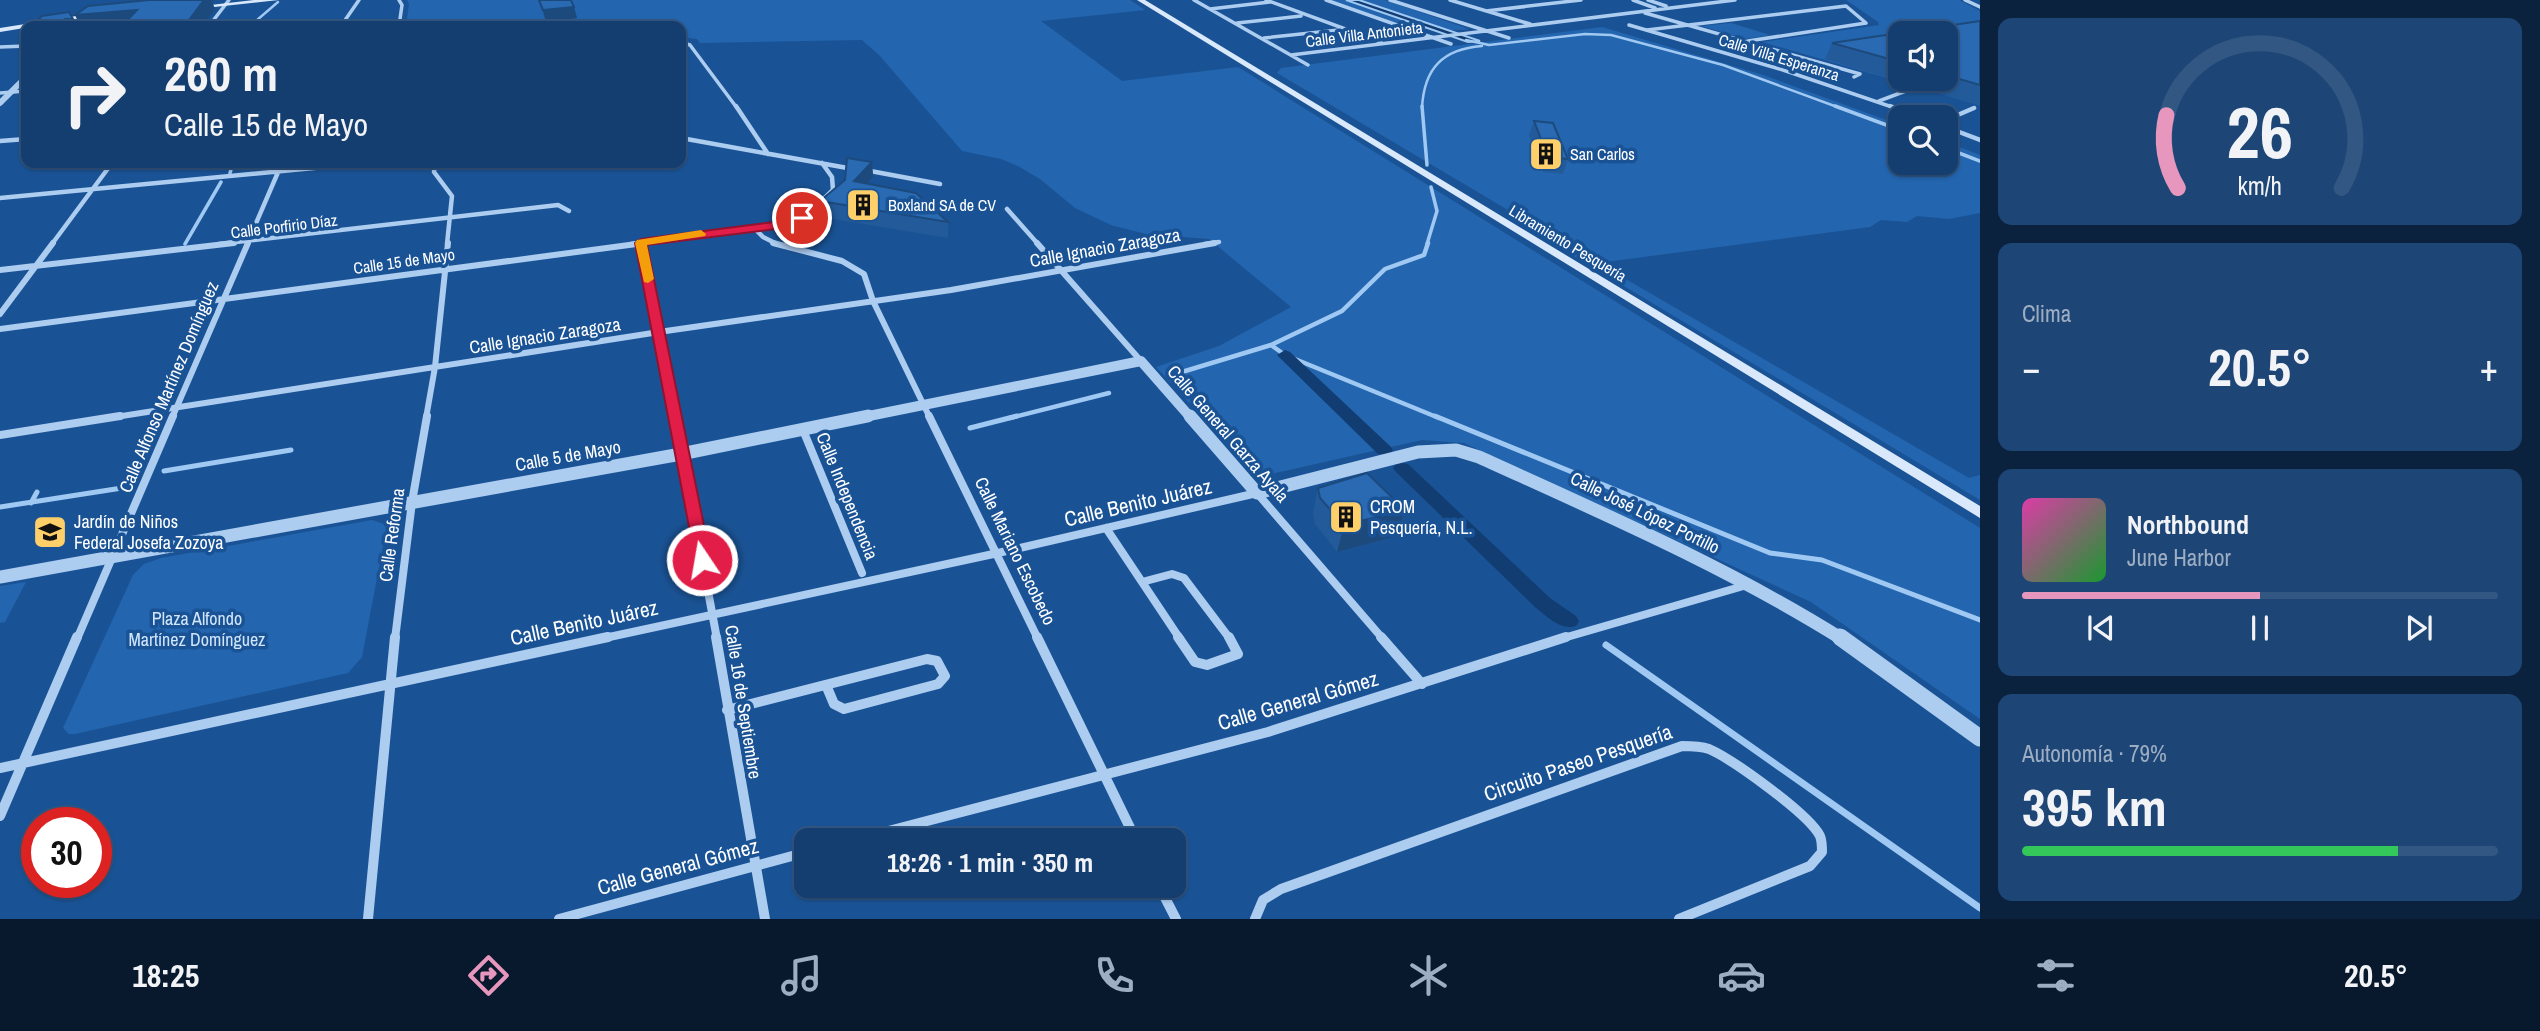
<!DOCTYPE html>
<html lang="es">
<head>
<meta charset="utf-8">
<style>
	body { margin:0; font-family:"Archivo Narrow",sans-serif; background:#1d4575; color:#f1f3f6; height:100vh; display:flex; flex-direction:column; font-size:26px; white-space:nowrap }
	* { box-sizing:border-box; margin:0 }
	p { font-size:23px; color:#9daec3 }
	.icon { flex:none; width:38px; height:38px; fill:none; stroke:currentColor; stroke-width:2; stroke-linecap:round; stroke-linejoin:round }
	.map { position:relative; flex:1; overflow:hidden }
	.sheet { display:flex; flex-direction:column; gap:18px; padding:18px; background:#0b223e; width:560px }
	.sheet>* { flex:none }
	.hud { position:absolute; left:21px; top:21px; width:665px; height:147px; border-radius:14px; box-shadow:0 2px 5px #0004,0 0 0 2px #335783; background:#143e70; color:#f1f3f6; overflow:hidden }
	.buttons { position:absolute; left:1888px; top:21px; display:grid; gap:14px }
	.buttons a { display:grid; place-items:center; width:70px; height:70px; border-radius:14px; background:#143e70; box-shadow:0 2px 5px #0004,0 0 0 2px #335783; font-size:35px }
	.speed { position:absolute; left:21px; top:807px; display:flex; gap:14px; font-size:35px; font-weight:700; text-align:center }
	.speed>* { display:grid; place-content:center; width:91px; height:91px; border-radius:50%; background:#143e70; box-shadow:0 2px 5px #0004,0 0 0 2px #335783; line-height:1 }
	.speed .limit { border:10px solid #d22; background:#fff; color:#111 }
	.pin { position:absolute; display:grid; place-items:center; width:60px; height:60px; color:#fff; margin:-30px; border:4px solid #fff; border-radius:50%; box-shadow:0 2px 7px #0007 }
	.me { position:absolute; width:77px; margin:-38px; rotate:348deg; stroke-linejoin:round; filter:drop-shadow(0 0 5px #0008) }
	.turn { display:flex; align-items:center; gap:24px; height:147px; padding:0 28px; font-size:32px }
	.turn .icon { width:91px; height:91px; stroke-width:2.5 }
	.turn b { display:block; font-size:49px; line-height:60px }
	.big { font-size:52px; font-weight:700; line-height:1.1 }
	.sheet .tile { flex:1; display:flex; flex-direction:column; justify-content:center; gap:10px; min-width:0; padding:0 24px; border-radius:14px; background:#1d4575 }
	.sheet .dial { align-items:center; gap:0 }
	.dial svg { height:182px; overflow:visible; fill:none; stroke:#335783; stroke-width:7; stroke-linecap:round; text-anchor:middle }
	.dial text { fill:#f1f3f6; stroke:none }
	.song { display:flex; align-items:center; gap:21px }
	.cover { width:84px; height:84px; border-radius:10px; background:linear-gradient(135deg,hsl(320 70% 55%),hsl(130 70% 35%)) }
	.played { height:7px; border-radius:4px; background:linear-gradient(90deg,#e797bd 50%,#335783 50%) }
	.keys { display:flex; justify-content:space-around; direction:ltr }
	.heat { display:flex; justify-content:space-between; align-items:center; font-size:38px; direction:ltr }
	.charge { height:10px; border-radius:5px; background:linear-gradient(90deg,#34c759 79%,#335783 0) }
	.trip { position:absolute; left:794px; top:828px; width:392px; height:70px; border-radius:14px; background:#143e70; box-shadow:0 2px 5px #0004,0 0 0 2px #335783; font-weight:700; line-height:70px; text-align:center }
	.tabs { display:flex; height:112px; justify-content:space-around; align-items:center; background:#08192d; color:#9daec3 }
	.tabs .icon { width:49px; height:49px }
	.tabs .on { color:#e797bd }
	.tabs b { font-size:32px; color:#f1f3f6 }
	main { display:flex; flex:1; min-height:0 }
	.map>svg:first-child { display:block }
</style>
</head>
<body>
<main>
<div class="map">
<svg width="1980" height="919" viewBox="0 0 1980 919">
	<rect width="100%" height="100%" fill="#1a5395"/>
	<!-- green -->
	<path fill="#2365ae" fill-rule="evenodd" d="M407 0H1130L1145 10 1041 21 1122 81 1238 67 1980 528V719L1811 602 1464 443 1422 440 1258 477 1156 367 1219 346 1291 307 1209 239 1146 234 1111 225 1075 208 1040 179 1018 166 1001 159 962 151 880 56 862 40 700 43 697 39 681 37V26H571L523 23 491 26H406L409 4Z
		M1330 0H1385L1469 29C1419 36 1376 16 1330 0Z
		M1846 0H1959L1980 11V105L1762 42 1879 25 1878 22ZM1900 33H1946V79H1900Z
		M1731 23 1770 35 1746 39 1701 26Z
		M1602 27 1763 75 1900 125V163H1946V142L1980 155V213L1949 219 1917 216 1907 222 1881 220 1870 227 1598 263 1969 478 1980 475V500L1569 253 1572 248 1277 73 1281 68Z
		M372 520 387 525 362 657 348 673 75 734H69L63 728 133 575 144 564 161 558Z
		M26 582 5 622 0 623V586Z"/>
	<!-- water -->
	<path fill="#113d72" stroke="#9fc8f2" stroke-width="2" d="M1346 0H1359L1480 41 1468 42Z"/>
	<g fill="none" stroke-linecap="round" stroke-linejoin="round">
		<!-- stream-far4 -->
		<path stroke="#9fc8f2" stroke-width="2.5" d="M250 26 278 2
			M1466 40 1489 45 1585 34 1611 35 1723 65 1840 108
			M1422 108C1424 68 1443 49 1482 46"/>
		<!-- stream-far3 -->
		<path stroke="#9fc8f2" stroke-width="3.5" d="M1422 106 1427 165
			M1835 106 1900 130
			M1946 148 1980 161
			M230 173 233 163
			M185 244 221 182
			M1427 244 1437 211 1431 187"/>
		<!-- stream-far2 -->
		<path stroke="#9fc8f2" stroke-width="4.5" d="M1428 243 1424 255 1385 269 1342 311 1271 345 1285 355 1439 418
			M1172 375 1271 345
			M1010 418 1109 393"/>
		<!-- stream-far1 -->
		<path stroke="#9fc8f2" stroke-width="5" d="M1435 416 1770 553 1822 560 1980 620
			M970 428 1017 416
			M164 471 291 450
			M31 503 37 492
			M0 507 122 488"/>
		<!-- stream -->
		<path stroke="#9fc8f2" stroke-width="7" d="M1606 645 1980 908"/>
		<!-- canal -->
		<path fill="#113d72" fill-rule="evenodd" d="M1285 350 1290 352 1390 446 1393 450 1390 454H1378L1280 358 1277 355Z
			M1402 463 1408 464 1550 598 1576 616 1579 621 1576 626C1561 631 1548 617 1536 608L1396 472 1393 468 1396 464Z"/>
		<!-- minor-far4 -->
		<path stroke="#acccf0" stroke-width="3.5" d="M399 0 402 5 399 26
			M1194 0 1308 65
			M1266 0 1381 42
			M1326 0 1451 44
			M1390 0 1509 38
			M1450 0 1530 24
			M1633 0 1655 8
			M1648 0 1666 6
			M1965 0 1980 7
			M1210 9 1270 2
			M1486 11 1581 0
			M1645 13 1860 74 1854 77
			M1237 23 1301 16
			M1629 25 1783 70 1895 108
			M209 26 229 0
			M341 26 359 0
			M1647 30 1846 6 1866 23 1748 41
			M1264 38 1339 30
			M681 42 690 45 737 108
			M0 47 26 46
			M1291 55 1735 0
			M0 93 26 91
			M1879 101 1911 89"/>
		<!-- minor-far3 -->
		<path stroke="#acccf0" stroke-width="4.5" d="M736 106 768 154
			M1890 106 1921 117
			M1946 120 1974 108
			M1946 127 1980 140
			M681 138 853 169
			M0 141 26 139
			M435 163 434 172 452 196 447 244
			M865 170 940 184
			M0 198 366 163
			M1007 209 1038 244
			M754 228 763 237 777 244
			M52 244 112 163
			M219 244 558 205 569 211
			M247 244 282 163
			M631 244 784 224 810 212 833 190 832 177 822 163
			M1205 244 1219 242"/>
		<!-- minor-far2 -->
		<path stroke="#acccf0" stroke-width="6" d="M641 243 675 418
			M773 243 842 261 864 274 873 301 930 418
			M1037 243 1141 361
			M0 270 234 243
			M0 314 53 243
			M0 329 644 243
			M109 418 659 332 951 290 1215 243
			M172 418 248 243
			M426 418 435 367 448 243"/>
		<!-- minor-far1 -->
		<path stroke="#acccf0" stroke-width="8" d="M675 416 717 639
			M929 416 1038 639
			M803 430 862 573
			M0 435 120 416
			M1106 528 1142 582
			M1142 582 1180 639
			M1142 582 1172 574 1184 578 1230 639
			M77 639 173 416
			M395 639 412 502 427 416
			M600 639 998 553 1257 493 1383 639
			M1560 639 1747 585"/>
		<!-- minor -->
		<path stroke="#acccf0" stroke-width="10" d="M716 637 765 919
			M1037 637 1136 840
			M1178 637 1195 662 1207 665 1238 654 1229 637
			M1381 637 1422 684
			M727 710 927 659 937 661 945 676 938 684 844 709 834 704 826 685
			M0 768 608 637
			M0 816 77 637
			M854 840 1268 732 1566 637
			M1159 886 1176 919
			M368 919 395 637
			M559 919 807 852
			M1255 919 1263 900 1281 889 1682 746C1691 746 1700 746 1709 749 1732 759 1809 814 1820 836 1822 841 1822 847 1822 852L1810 866 1679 919"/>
		<!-- tertiary-far3 -->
		<path stroke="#acccf0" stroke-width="6" d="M0 103 26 77"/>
		<!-- tertiary-far2 -->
		<path stroke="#acccf0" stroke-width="10" d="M859 418 1141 361 1191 418"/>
		<!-- tertiary-far1 -->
		<path stroke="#acccf0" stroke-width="13" d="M1190 416 1257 493 1418 452 1456 450 1479 457C1602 513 1727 567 1842 639
			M0 577 681 454 868 416"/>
		<!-- tertiary -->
		<path stroke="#acccf0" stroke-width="17" d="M1840 637 1980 738"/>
		<!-- secondary -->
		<path fill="#d9e9fb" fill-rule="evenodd" d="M254 0H279L196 9 193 7Z
			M1137 0H1145L1980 506V518Z
			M95 13 97 16 0 32V28Z"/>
	</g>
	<!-- wall -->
	<path fill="#235b9a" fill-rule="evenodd" d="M538 0H571L574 7 577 18 546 22Z
		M69 12 76 26H31Z
		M1980 21V106L1825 59 1832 43ZM1900 33H1946V79H1900Z
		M1534 121 1568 159 1563 174 1543 172 1529 135Z
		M872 162 873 177 867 184 948 222V238L822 217 820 201 845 180Z
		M1318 488 1405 510 1397 536 1337 552 1315 524 1313 514Z"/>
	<!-- shaded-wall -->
	<path fill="#1d4a7d" d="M147 0H215L212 1 215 9 202 26H80L75 15Z
		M574 7 577 18 546 22 543 10Z
		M65 19 68 26H57Z
		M872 162 873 177 855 197 854 181Z
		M1405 510 1397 536 1337 552 1344 525Z"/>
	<!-- building -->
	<path fill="#296ab3" stroke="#1d4a7d" stroke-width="2" d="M149 0H204L189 20 122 26 137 10 75 15 88 6Z
		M539 0H571L574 7 543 10Z
		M69 12 73 19H65L57 26H31L42 16Z
		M1980 21V85L1946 75V33H1900V62L1832 43Z
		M1534 121 1553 123 1568 159 1548 157Z
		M847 158 872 162 854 181 916 193 948 222 820 201 845 180Z
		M1367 473 1405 510 1344 525 1320 498 1318 488Z"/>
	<!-- route -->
	<path fill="#e11d48" stroke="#92132f" stroke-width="2" d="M802 214 808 218 806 220 784 228 647 245 711 560 702 566 696 564 635 243 641 239 782 221Z"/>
	<!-- slow -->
	<path fill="#f59e0b" d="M701 230 706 234 705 236 647 245 654 279 648 283 644 282 635 243 637 240Z"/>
	<!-- icons -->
	<defs>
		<g id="building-square" transform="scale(1.75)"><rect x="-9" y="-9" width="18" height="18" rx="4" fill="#ffd06a" stroke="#1a5395"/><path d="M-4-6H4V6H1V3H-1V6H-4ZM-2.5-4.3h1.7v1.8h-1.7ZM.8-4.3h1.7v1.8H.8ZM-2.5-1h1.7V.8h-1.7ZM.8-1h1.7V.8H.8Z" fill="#111"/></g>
		<g id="school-square" transform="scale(1.75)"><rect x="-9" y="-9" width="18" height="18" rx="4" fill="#ffd06a" stroke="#1a5395"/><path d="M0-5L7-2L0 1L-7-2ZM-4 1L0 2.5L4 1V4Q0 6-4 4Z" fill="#111"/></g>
	</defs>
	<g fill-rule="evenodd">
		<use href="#building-square" x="1546" y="154"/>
		<use href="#building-square" x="863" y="205"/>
		<use href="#building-square" x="1346" y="517"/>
		<use href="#school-square" x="50" y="532"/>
	</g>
	<g text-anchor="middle" stroke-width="7" stroke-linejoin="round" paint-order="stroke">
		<!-- far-street labels -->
		<g font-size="16" fill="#fff" stroke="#1a5395">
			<text transform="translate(1364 34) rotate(-7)" y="6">Calle Villa Antonieta</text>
			<text transform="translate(1779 57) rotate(17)" y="6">Calle Villa Esperanza</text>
			<text transform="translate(284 226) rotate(-7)" y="6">Calle Porfirio Díaz</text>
			<text transform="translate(1568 243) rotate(31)" y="6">Libramiento Pesquería</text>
			<text transform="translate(404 261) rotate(-8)" y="6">Calle 15 de Mayo</text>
		</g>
		<!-- far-poi labels -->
		<g font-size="16" fill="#fff" stroke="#1a5395" text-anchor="start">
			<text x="1570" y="160">San Carlos</text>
			<text x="888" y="211">Boxland SA de CV</text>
		</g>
		<!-- street labels -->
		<g font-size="18" fill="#fff" stroke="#1a5395">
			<text transform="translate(1105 248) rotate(-10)" y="6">Calle Ignacio Zaragoza</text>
			<text transform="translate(545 336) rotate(-9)" y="6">Calle Ignacio Zaragoza</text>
			<text transform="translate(169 387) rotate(-67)" y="6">Calle Alfonso Martínez Domínguez</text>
			<text transform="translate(1228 434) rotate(49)" y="6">Calle General Garza Ayala</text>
			<text transform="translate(568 456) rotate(-10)" y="6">Calle 5 de Mayo</text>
			<text transform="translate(847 496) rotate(68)" y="6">Calle Independencia</text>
			<text transform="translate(1645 513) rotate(26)" y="6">Calle José López Portillo</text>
			<text transform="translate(392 535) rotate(-82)" y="6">Calle Reforma</text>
			<text transform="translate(1015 551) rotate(64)" y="6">Calle Mariano Escobedo</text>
			<text transform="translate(743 702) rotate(81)" y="6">Calle 16 de Septiembre</text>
		</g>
		<!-- poi labels -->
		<g font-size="18" fill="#fff" stroke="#1a5395" text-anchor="start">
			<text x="1370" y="513">CROM<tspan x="1370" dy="21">Pesquería, N.L.</tspan></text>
			<text x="74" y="528">Jardín de Niños<tspan x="74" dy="21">Federal Josefa Zozoya</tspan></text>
		</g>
		<!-- park labels -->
		<g font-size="18" fill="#d2e6fb" stroke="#1a5395">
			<text x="197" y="625">Plaza Alfondo<tspan x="197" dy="21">Martínez Domínguez</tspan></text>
		</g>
		<!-- near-street labels -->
		<g font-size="21" fill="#fff" stroke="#1a5395">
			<text transform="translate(1138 503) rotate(-13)" y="7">Calle Benito Juárez</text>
			<text transform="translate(584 623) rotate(-12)" y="7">Calle Benito Juárez</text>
			<text transform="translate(1298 701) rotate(-16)" y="7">Calle General Gómez</text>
			<text transform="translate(1578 763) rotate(-19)" y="7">Circuito Paseo Pesquería</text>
			<text transform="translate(678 867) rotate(-15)" y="7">Calle General Gómez</text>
		</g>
	</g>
</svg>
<div class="buttons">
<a><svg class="icon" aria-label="sound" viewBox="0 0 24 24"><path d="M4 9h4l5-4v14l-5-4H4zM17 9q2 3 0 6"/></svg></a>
<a><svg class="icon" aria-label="search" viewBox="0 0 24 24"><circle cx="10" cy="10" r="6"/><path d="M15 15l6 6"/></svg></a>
</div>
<div class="speed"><div class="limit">30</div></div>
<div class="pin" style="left:802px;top:218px;background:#d93025"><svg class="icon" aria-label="arrive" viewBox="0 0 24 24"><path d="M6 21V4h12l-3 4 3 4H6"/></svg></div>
<svg class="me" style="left:702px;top:560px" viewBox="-20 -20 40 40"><circle r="17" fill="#e11d48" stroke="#fff" stroke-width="3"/><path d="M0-11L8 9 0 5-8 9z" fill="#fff"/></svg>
<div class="trip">18:26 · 1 min · 350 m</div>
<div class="hud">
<div class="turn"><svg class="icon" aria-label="right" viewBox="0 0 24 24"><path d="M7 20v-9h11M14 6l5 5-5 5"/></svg><div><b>260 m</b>Calle 15 de Mayo</div></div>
</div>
</div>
<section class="sheet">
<div class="tile dial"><svg viewBox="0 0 100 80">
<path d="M14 69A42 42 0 1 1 86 69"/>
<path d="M14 69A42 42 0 0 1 9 37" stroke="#e797bd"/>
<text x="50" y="56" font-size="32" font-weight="700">26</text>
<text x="50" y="72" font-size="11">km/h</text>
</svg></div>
<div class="tile"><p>Clima</p>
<div class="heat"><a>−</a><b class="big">20.5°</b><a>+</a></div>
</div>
<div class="tile">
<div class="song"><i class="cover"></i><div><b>Northbound</b><p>June Harbor</p></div></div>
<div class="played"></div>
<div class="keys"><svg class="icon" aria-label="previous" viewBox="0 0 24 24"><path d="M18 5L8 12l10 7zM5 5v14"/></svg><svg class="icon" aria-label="pause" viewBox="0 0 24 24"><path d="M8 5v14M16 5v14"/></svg><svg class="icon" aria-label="next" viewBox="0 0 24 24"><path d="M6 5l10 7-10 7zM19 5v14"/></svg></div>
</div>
<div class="tile"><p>Autonomía · 79%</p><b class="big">395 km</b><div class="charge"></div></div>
</section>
</main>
<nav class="tabs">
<b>18:25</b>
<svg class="icon on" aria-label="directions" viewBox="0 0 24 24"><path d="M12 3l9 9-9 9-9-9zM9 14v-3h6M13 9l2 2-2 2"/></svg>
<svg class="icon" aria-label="music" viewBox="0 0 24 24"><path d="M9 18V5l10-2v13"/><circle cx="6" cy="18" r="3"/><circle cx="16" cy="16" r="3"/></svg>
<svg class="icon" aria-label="phone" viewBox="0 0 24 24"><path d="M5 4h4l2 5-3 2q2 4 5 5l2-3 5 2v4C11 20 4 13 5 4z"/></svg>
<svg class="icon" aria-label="climate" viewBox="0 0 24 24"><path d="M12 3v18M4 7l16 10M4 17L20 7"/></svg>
<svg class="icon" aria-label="car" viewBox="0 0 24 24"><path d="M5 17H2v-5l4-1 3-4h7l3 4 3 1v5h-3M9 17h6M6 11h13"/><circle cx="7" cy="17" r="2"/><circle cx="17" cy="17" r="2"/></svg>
<svg class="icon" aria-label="filters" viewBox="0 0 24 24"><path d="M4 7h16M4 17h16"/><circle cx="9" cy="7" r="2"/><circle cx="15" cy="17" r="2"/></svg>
<b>20.5°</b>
</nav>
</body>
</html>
